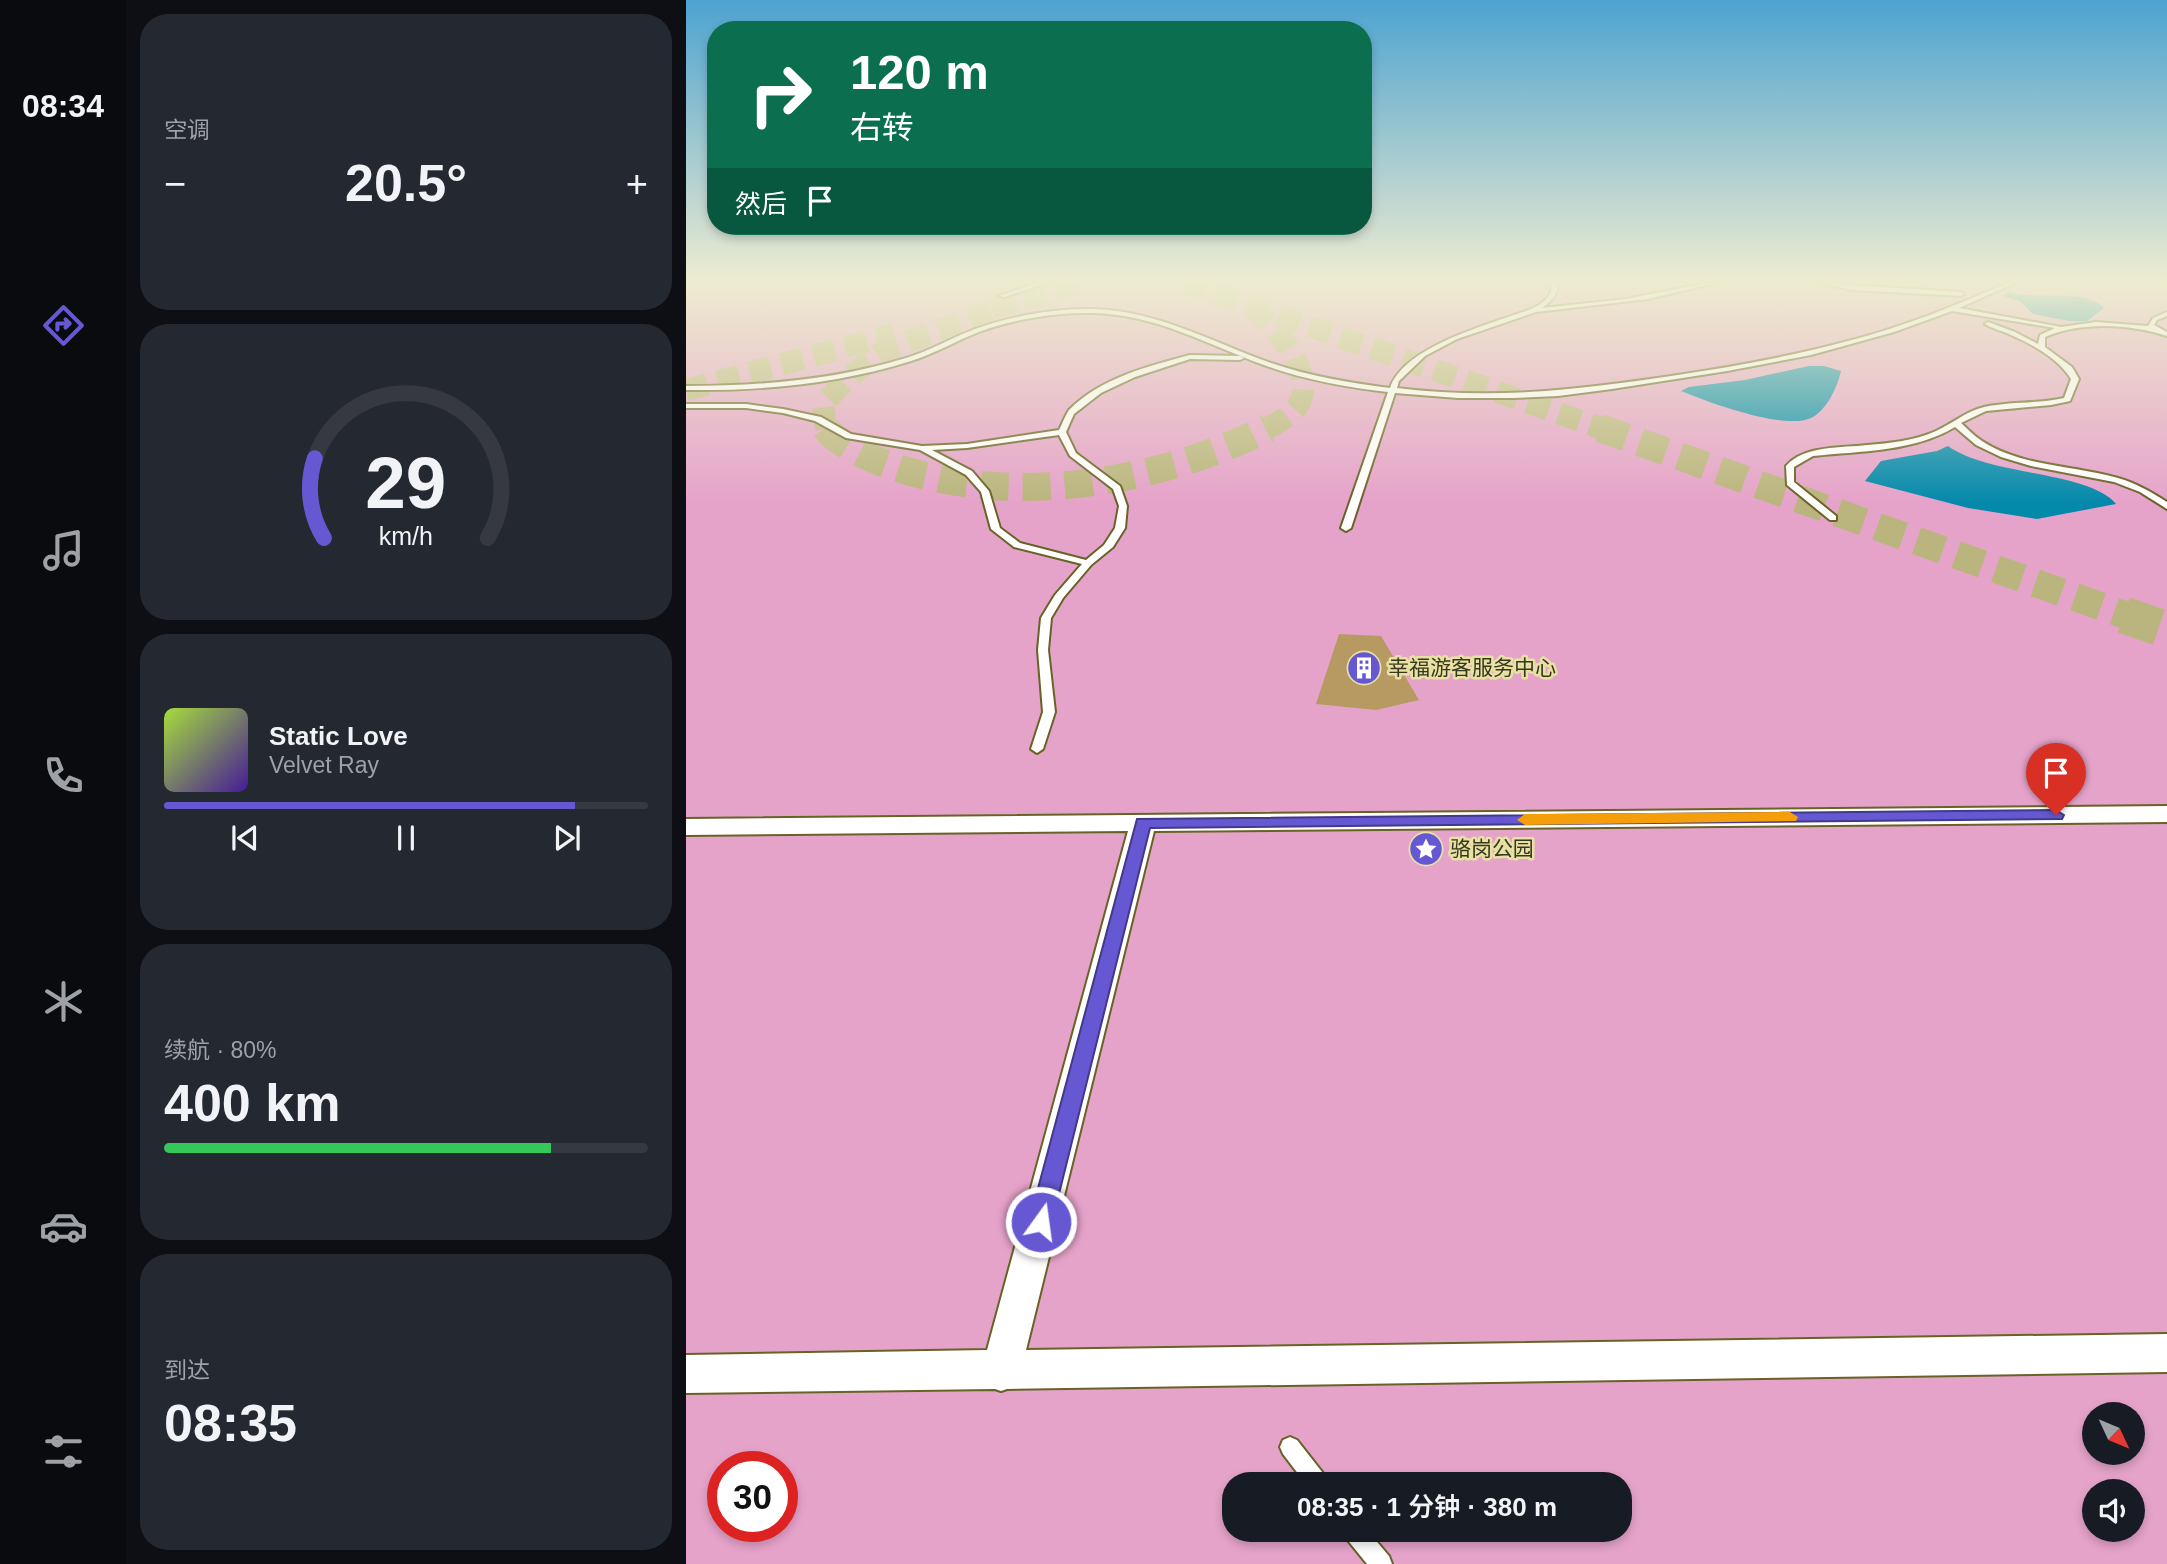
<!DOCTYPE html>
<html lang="zh">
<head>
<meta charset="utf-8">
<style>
	body { margin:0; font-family:Arial,"Noto Sans SC",sans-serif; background:#242831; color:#f1f3f6; height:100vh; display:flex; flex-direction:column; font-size:26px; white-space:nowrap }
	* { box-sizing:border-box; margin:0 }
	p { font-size:23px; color:#9ea1a6 }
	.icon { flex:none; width:38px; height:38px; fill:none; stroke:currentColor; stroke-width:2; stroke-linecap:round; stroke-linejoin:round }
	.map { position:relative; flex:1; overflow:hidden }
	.sheet { display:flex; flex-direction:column; gap:14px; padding:14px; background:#0d0f14; width:560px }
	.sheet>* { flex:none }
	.hud { position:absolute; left:21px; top:21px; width:665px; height:214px; border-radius:28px; box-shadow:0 4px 10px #0003; background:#0b6e4f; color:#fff; overflow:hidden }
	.needle { width:46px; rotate:134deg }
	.controls { position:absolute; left:1396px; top:1402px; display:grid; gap:14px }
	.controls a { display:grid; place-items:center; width:63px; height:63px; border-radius:50%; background:#171b24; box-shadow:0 4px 10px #0003; font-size:35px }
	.speed { position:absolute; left:21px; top:1451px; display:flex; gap:14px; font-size:35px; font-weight:700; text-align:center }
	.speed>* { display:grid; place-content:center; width:91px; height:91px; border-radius:50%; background:#171b24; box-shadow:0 4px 10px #0003; line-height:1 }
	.speed .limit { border:10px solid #d22; background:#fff; color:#111 }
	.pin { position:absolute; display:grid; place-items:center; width:60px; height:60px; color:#fff; margin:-72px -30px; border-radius:50% 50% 50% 0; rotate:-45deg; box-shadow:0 0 7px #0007 }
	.pin .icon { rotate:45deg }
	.me { position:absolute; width:77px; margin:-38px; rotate:14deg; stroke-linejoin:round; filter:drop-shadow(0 0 5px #0008) }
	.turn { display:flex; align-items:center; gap:24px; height:147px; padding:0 28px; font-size:32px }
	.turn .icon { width:91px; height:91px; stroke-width:2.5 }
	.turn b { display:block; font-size:49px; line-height:60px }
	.then { display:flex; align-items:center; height:66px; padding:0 28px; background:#0003; gap:14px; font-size:26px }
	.big { font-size:52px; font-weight:600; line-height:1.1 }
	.sheet .tile { flex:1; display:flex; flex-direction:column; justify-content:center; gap:10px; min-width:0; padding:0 24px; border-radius:28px; background:#242831 }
	.sheet .dial { align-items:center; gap:0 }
	.dial svg { height:182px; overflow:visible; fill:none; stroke:#363941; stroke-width:7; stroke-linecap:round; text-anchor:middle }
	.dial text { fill:#f1f3f6; stroke:none }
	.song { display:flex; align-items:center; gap:21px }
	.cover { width:84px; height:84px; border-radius:10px; background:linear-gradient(135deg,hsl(80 70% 55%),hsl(260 70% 35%)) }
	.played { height:7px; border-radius:4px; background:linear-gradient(90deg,#6658d2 85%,#363941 85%) }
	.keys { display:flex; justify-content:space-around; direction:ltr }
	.heat { display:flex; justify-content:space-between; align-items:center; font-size:38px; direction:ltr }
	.charge { height:10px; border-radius:5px; background:linear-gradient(90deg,#34c759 80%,#363941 0) }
	.trip { position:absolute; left:536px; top:1472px; width:410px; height:70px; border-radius:28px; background:#171b24; box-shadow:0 4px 10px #0003; font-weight:600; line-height:70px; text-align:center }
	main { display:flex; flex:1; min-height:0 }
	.tab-bar { display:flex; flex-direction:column; width:126px; justify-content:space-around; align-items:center; background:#090b0e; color:#9ea1a6 }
	.tab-bar .icon { width:49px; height:49px }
	.tab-bar .selected { color:#6658d2 }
	.tab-bar b { font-size:32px; color:#f1f3f6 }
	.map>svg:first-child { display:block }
</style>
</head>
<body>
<main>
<nav class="tab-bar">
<b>08:34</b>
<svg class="icon selected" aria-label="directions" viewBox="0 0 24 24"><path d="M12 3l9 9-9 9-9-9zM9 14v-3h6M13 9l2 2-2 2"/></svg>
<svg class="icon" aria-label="music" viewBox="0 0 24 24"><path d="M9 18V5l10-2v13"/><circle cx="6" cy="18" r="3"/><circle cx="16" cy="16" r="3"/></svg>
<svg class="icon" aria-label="phone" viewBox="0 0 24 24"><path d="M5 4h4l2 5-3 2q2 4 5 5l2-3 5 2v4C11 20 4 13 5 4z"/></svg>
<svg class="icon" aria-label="climate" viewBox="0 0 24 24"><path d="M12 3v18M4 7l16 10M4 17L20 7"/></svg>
<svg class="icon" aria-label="car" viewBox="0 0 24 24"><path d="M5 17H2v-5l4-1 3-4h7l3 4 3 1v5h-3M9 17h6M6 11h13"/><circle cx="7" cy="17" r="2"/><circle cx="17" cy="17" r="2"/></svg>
<svg class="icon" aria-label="filters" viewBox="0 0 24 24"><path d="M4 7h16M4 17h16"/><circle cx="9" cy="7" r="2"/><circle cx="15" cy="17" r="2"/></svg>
</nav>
<section class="sheet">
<div class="tile"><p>空调</p>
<div class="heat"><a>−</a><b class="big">20.5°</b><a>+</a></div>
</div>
<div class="tile dial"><svg viewBox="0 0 100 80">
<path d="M14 69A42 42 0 1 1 86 69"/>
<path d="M14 69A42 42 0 0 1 10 34" stroke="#6658d2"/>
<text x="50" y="56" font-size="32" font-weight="700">29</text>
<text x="50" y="72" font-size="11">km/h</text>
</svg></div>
<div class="tile">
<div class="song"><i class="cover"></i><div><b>Static Love</b><p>Velvet Ray</p></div></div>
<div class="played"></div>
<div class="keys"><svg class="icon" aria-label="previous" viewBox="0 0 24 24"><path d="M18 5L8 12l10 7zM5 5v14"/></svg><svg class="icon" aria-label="pause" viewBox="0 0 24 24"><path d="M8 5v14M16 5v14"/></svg><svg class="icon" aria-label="next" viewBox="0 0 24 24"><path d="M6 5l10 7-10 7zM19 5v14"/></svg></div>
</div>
<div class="tile"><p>续航 · 80%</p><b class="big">400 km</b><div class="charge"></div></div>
<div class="tile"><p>到达</p><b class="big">08:35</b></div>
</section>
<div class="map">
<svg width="1481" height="1564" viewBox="0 0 1481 1564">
	<rect width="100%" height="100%" fill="#dad596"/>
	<!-- green -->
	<path fill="#e6a3ca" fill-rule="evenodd" d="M0 283H1481V1564H0ZM1409 1414H1447V1452H1409ZM37 1466H96V1526H37ZM548 1484H933V1530H548ZM1409 1491H1447V1530H1409Z"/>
	<!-- water -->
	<path fill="#0589ab" d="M1323 292C1344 300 1403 289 1418 308L1401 321H1383L1347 314 1334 301 1316 296Z
		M1123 366H1138L1155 371C1151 387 1142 408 1127 417 1101 432 1022 402 995 391L1003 387 1059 380Z
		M1262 446C1303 476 1403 471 1430 504L1351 519 1282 508 1179 481 1195 461 1251 451Z"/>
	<!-- building -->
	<path fill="#b69a62" d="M653 634 695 636 733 700 690 710 630 704Z"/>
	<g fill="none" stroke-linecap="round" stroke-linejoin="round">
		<!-- primary-tunnel-far2 -->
		<path stroke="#bab57e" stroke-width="22" stroke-dasharray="22 11" stroke-linecap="butt" d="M499 283 918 429
			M567 307C588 327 634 375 611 407 603 417 590 424 579 429
			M306 308 397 283
			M0 390 208 334
			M140 429 137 404 162 378 197 351 330 301"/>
		<!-- primary-tunnel-far1 -->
		<path stroke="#bab57e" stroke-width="28" stroke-dasharray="28 14" stroke-linecap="butt" d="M140 428C150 443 184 459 203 465 323 508 470 484 582 428
			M914 428 1442 616"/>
		<!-- primary-tunnel -->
		<path stroke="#bab57e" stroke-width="37" stroke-dasharray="37 18" stroke-linecap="butt" d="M1438 615 1481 630"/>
		<!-- service casing -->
		<g stroke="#686225" stroke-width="4">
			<path id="service" d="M351 283H361L318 297 313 296Z
				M865 283H871C873 295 865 301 856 308L940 299 1019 283H1030L962 299 850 312 771 339 739 356 713 381 711 388C807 400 890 390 985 376 1044 367 1104 357 1162 341 1217 327 1269 306 1321 283H1329L1273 308 1375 327 1410 322 1462 326 1467 318 1481 312V316L1471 320 1468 325 1481 332V336C1444 324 1396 321 1359 337V347L1386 367 1393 379 1384 401 1365 405 1300 411 1275 423C1282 429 1288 436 1296 441 1336 467 1388 465 1432 478 1450 483 1465 492 1481 502V509L1454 492 1428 482 1345 466 1315 457 1290 445 1269 427C1227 452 1175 451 1127 456L1108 467V482L1150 516V520H1144L1101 485 1100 466C1118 445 1156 448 1181 445 1205 443 1227 441 1250 431 1266 424 1280 411 1298 407 1324 401 1352 404 1378 398L1385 379C1373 359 1346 344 1325 335 1317 331 1307 329 1299 324L1302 322 1329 332 1352 344 1354 335 1369 328 1266 311 1208 332 1125 355 1041 371 926 389 872 396 827 398H772L709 393 665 528 660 531 655 528 702 392C660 387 619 380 578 365 522 345 469 314 407 313 370 312 328 319 293 332 270 341 248 354 225 361 152 384 76 391 0 390V386C74 386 149 380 220 358 244 351 265 338 289 329 325 316 369 308 408 309 472 311 526 342 585 363 623 376 663 383 704 388 717 350 788 329 822 317 835 312 852 309 861 298 865 294 866 289 865 283Z
				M1135 283 1275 292 1278 294 1275 296 1166 290Z
				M504 355 554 356 558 358 554 360 504 359 449 377 415 393 388 414 380 432 390 453 434 486 441 506 439 528 427 547 405 565 377 598 365 618 362 650 369 712 357 749 351 753 345 749 357 712 352 650 355 618 369 595 396 564 328 547 305 529 295 492 280 475 234 450 160 438 129 421 97 413 60 408H0V404H60L97 409 135 417 165 434 236 446 281 444 373 430C376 424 379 416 383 410 414 378 463 366 504 355ZM373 435 384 456 427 489 433 506 429 528 418 545 400 560 334 543 314 528 303 491 286 471 246 450 281 448Z
				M604 1437 611 1440 640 1477 643 1484H620L597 1454 594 1447 597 1440Z
				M657 1530H681L703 1556 706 1564H681L660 1538Z"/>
		</g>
		<!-- minor casing -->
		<g stroke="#686225" stroke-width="4">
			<path id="minor" d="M1481 806V822L468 831 340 1350 1481 1334V1372L321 1389 315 1391 309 1389 0 1393V1355L301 1350 442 831 0 835V819Z"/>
		</g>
		<!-- service -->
		<use href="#service" fill="#fff" fill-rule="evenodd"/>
		<!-- minor -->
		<use href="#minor" fill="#fff" fill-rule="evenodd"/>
	</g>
	<!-- sky -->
	<linearGradient id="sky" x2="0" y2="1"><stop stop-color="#4da3d0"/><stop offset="0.56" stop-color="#eeecd0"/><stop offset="1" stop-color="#eeecd0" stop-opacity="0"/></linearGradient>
	<rect width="1481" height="502" fill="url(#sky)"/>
	<!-- route -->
	<path fill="#6658d2" stroke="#423988" stroke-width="2" d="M1370 810 1378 815 1376 819 464 828 366 1222 363 1230 355 1233 347 1230 343 1222 451 819Z"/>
	<!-- slow -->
	<path fill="#f59e0b" d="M1104 812 1112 817 1110 821 839 825 831 820 839 814Z"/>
	<!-- icons -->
	<defs>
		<g id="building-disc" transform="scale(1.75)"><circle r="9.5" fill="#6658d2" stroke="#e7e2a3"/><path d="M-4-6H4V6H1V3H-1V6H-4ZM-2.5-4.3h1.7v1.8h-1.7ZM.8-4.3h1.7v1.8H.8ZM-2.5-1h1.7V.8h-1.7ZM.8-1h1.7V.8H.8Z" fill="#fff"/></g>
		<g id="sight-disc" transform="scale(1.75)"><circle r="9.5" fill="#6658d2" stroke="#e7e2a3"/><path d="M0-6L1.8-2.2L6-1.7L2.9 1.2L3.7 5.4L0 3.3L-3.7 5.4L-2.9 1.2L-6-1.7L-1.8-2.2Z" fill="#fff"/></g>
	</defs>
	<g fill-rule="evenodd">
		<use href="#building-disc" x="678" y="668"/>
		<use href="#sight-disc" x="740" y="849"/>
	</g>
	<g text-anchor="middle" stroke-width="5" stroke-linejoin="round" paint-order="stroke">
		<!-- poi labels -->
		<g font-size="21" fill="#38361d" stroke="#e7e2a3" text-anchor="start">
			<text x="702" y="675">幸福游客服务中心</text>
			<text x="764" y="856">骆岗公园</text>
		</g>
	</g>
</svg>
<div class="controls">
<a><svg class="needle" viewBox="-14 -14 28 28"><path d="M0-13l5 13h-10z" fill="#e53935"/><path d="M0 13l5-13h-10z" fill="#9ea1a6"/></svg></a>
<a><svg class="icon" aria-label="sound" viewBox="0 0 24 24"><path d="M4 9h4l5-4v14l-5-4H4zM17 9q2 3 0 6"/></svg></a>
</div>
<div class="speed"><div class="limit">30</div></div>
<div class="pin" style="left:1370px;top:815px;background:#d93025"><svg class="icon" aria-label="arrive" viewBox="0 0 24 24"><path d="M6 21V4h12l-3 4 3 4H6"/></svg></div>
<svg class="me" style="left:355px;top:1222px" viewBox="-20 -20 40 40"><circle r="17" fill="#6658d2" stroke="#fff" stroke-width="3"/><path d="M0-11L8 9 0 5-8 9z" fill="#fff"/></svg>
<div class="trip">08:35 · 1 分钟 · 380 m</div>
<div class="hud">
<div class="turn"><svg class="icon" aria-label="right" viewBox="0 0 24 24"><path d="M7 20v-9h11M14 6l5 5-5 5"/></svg><div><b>120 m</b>右转</div></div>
<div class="then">然后<svg class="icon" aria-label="arrive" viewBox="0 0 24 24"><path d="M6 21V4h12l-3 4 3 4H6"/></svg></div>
</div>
</div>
</main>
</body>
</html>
